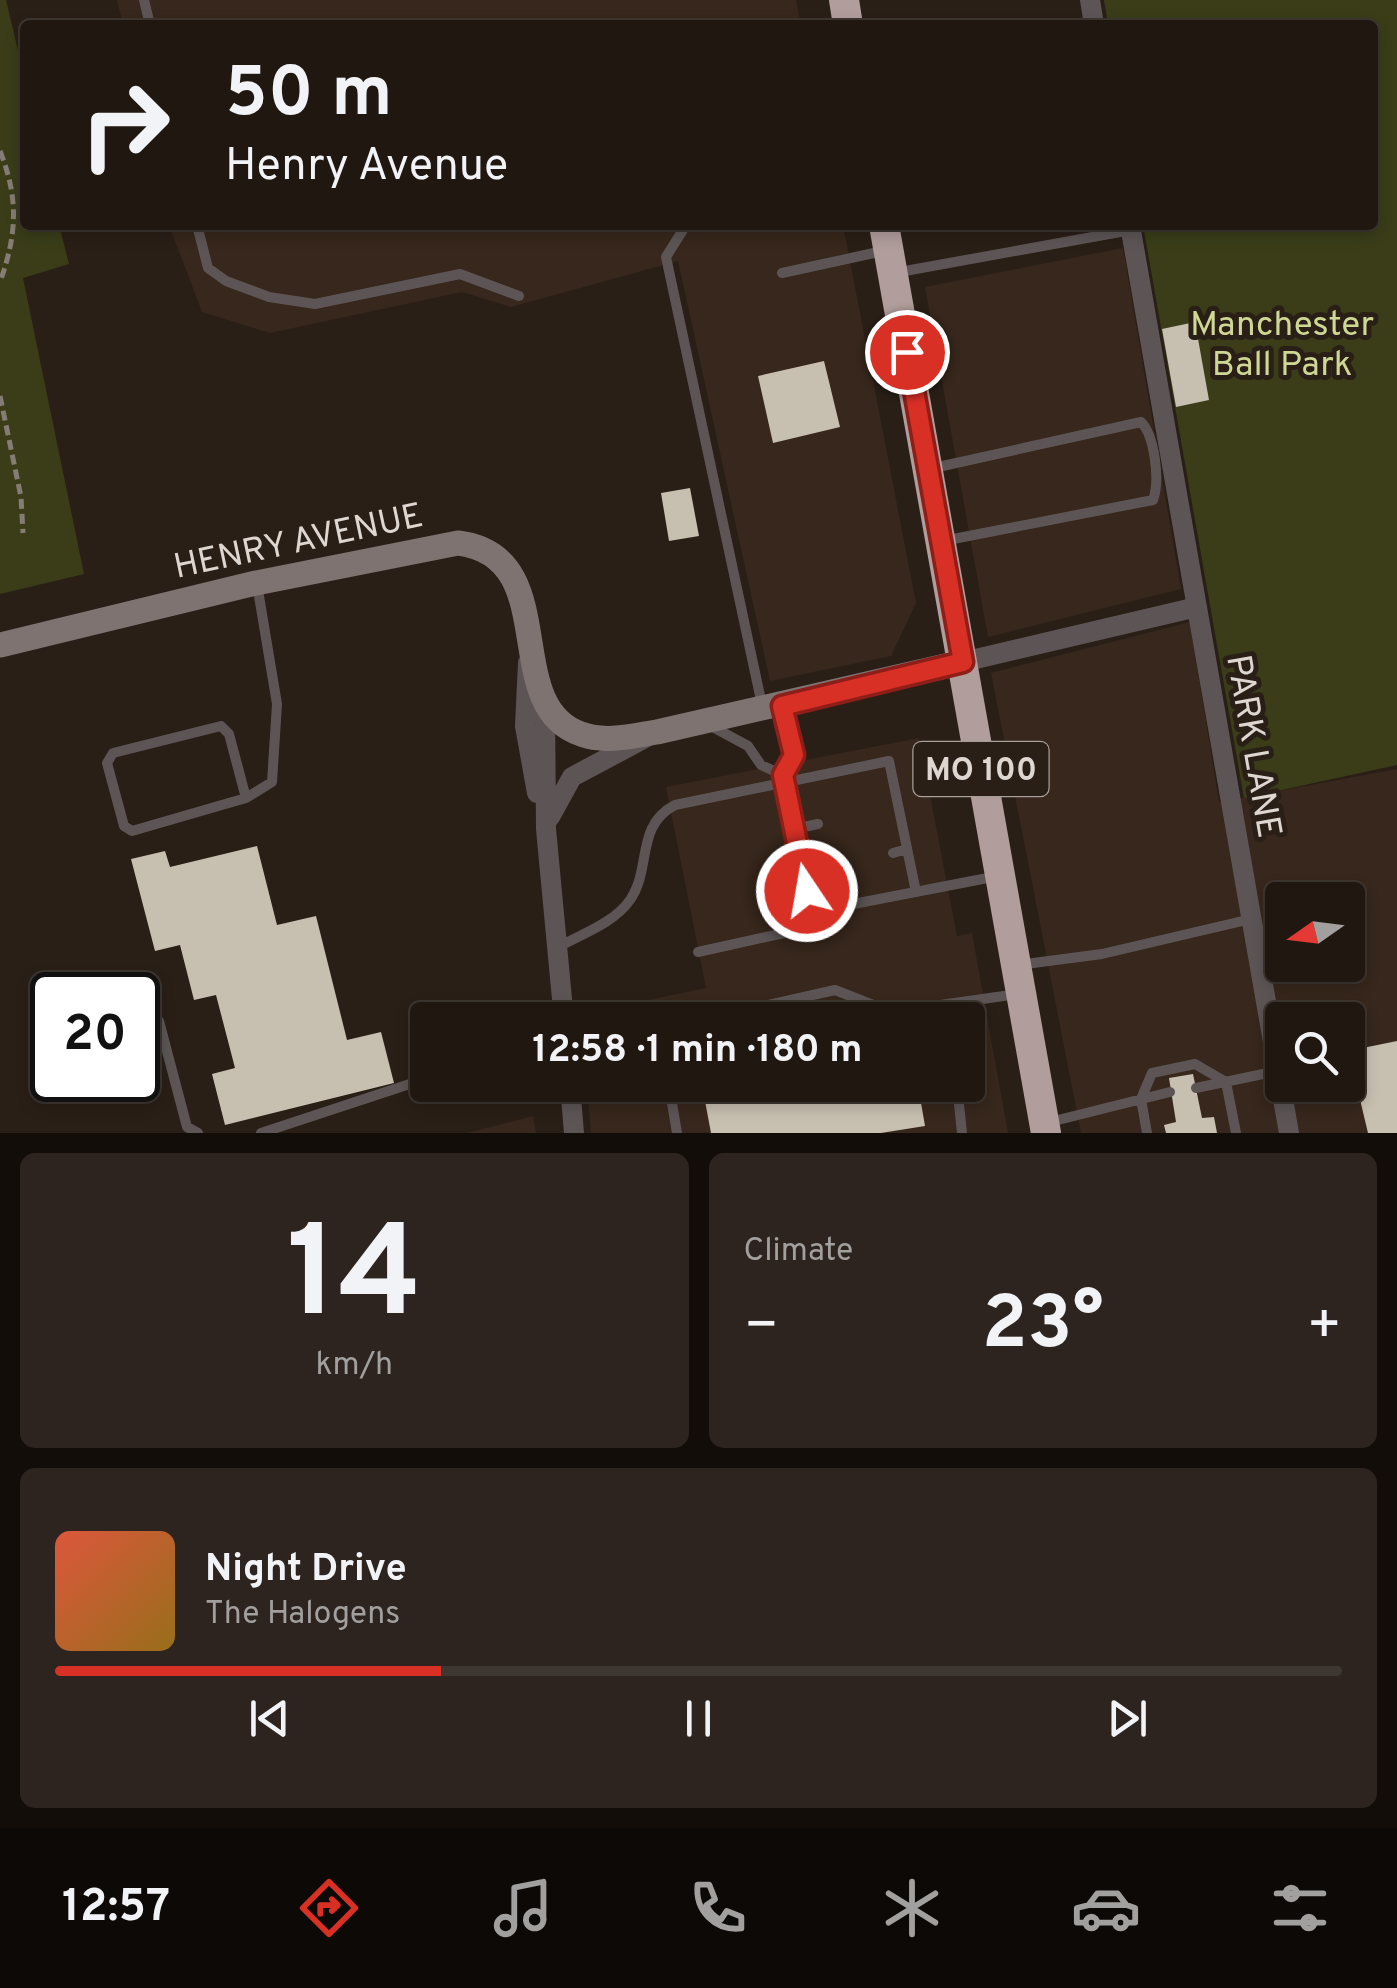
<!DOCTYPE html>
<html lang="en">
<head>
<meta charset="utf-8">
<style>
	body { margin:0; font-family:Overpass,sans-serif; background:#2d241f; color:#f1f3f6; height:100vh; display:flex; flex-direction:column; font-size:38px; white-space:nowrap }
	* { box-sizing:border-box; margin:0 }
	p { font-size:32px; color:#a29f9f }
	.icon { flex:none; width:55px; height:55px; fill:none; stroke:currentColor; stroke-width:2; stroke-linecap:round; stroke-linejoin:round }
	.map { position:relative; height:1133px; overflow:hidden }
	.drawer { display:flex; flex-direction:column; gap:20px; padding:20px; background:#120d09; flex:1 }
	.drawer>* { flex:none }
	.guide { position:absolute; left:20px; top:20px; width:1358px; height:210px; border-radius:10px; box-shadow:0 5px 15px #0003,0 0 0 2px #3d3631; background:#201711; color:#f1f3f6; overflow:hidden }
	.needle { width:65px; rotate:256deg }
	.buttons { position:absolute; left:1265px; top:882px; display:grid; gap:20px }
	.buttons a { display:grid; place-items:center; width:100px; height:100px; border-radius:10px; background:#201711; box-shadow:0 5px 15px #0003,0 0 0 2px #3d3631; font-size:50px }
	.speed { position:absolute; left:30px; top:972px; display:flex; gap:20px; font-size:50px; font-weight:700; text-align:center }
	.speed>* { display:grid; place-content:center; width:130px; height:130px; border-radius:50%; background:#201711; box-shadow:0 5px 15px #0003,0 0 0 2px #3d3631; line-height:1 }
	.speed .limit { border:5px solid #111; border-radius:15px; background:#fff; color:#111 }
	.pin { position:absolute; display:grid; place-items:center; width:85px; height:85px; color:#fff; margin:-42px; border:5px solid #fff; border-radius:50%; box-shadow:0 2px 10px #0007 }
	.me { position:absolute; width:110px; margin:-55px; rotate:348deg; stroke-linejoin:round; filter:drop-shadow(0 0 8px #0008) }
	.turn { display:flex; align-items:center; gap:35px; height:210px; padding:0 40px; font-size:45px }
	.turn .icon { width:130px; height:130px; stroke-width:2.5 }
	.turn b { display:block; font-size:70px; line-height:85px }
	.big { font-size:75px; font-weight:700; line-height:1.1 }
	.drawer .card { flex:1; display:flex; flex-direction:column; justify-content:center; gap:15px; min-width:0; padding:0 35px; border-radius:15px; background:#2d241f }
	.drawer .dial { align-items:center; gap:0 }
	.dial b { font-size:130px; line-height:1 }
	.song { display:flex; align-items:center; gap:30px }
	.cover { width:120px; height:120px; border-radius:15px; background:linear-gradient(135deg,hsl(10 70% 55%),hsl(40 70% 35%)) }
	.played { height:10px; border-radius:5px; background:linear-gradient(90deg,#d93025 30%,#3d3631 30%) }
	.keys { display:flex; justify-content:space-around; direction:ltr }
	.heat { display:flex; justify-content:space-between; align-items:center; font-size:55px; direction:ltr }
	.drawer .tiles { flex:1; display:grid; gap:20px; grid-template-columns:1fr 1fr }
	.card:last-child { grid-column:span 2 }
	.trip { position:absolute; left:410px; top:1002px; width:575px; height:100px; border-radius:10px; background:#201711; box-shadow:0 5px 15px #0003,0 0 0 2px #3d3631; font-weight:700; line-height:100px; text-align:center }
	.menu { display:flex; height:160px; justify-content:space-around; align-items:center; background:#0d0907; color:#a29f9f }
	.menu .icon { width:70px; height:70px }
	.menu .active { color:#d93025 }
	.menu b { font-size:45px; color:#f1f3f6 }
	.map>svg:first-child { display:block }
</style>
</head>
<body>
<div class="map">
<svg width="1397" height="1133" viewBox="0 0 1397 1133">
	<rect width="100%" height="100%" fill="#2a1f17"/>
	<!-- built -->
	<path fill="#37271c" fill-rule="evenodd" d="M117 0H796L801 25H123Z
		M169 225H843L916 603 891 656 770 681 678 261 511 307 462 292 270 333 202 312Z
		M1123 248 1181 589 988 637 925 287Z
		M1190 622 1219 802 1397 769V1133H1081L991 673ZM1282 900H1348V965H1282ZM1282 1020H1348V1085H1282Z
		M919 738 957 936 972 933 1008 1133H591L587 1085H968V1020H581L580 1014 706 988 666 787Z
		M533 1116 536 1133H467Z"/>
	<!-- green -->
	<path fill="#3a3d18" d="M0 0H6L25 80V225H59L69 264 23 278 84 574 0 594Z
		M1104 0H1397V765L1244 798 1143 225H1372V25H1108Z"/>
	<!-- building -->
	<path fill="#c7bfb0" d="M1195 322 1209 400 1176 407 1162 329Z
		M824 361 840 427 773 443 758 376Z
		M690 488 699 536 669 541 661 493Z
		M257 846 277 925 316 916 347 1040 381 1032 394 1083 225 1125 212 1074 235 1068 216 995 194 1000 180 945 155 951 131 859 165 851 170 867Z
		M817 1006 820 1020H770L769 1014Z
		M1397 1041V1133H1368L1357 1087 1314 1098 1311 1085H1348V1051Z
		M1193 1074 1202 1118 1214 1117 1217 1133H1166L1164 1125 1176 1122 1169 1078Z
		M702 1085H918L925 1126 881 1133H711Z"/>
	<g fill="none" stroke-linecap="round" stroke-linejoin="round">
		<!-- path -->
		<path stroke="#857c75" stroke-width="5" stroke-dasharray="10 5" stroke-linecap="butt" d="M0 151C19 199 17 234 0 282
			M0 396 21 497 23 533"/>
		<!-- lane -->
		<path stroke="#5d5555" stroke-width="10" d="M144 0 150 25
			M197 225 208 268 226 281 269 297 315 304 460 274 519 296
			M686 225 666 257 762 705
			M782 273 883 251
			M894 273 1131 230
			M929 469 1141 422C1155 436 1160 481 1153 500L943 541
			M783 706 794 755 783 775 812 912 998 876
			M711 726 748 746 761 765 783 775
			M246 798 229 734 221 726 113 753 107 763 124 826 132 831 246 798 272 782 277 704 257 584
			M794 829 818 824
			M893 853 907 849
			M803 870 827 865
			M558 947C582 934 614 923 630 900 652 868 635 826 675 805L889 761 916 892
			M698 952 798 930 812 912
			M1018 965 1102 954 1251 919
			M944 1005 946 1020
			M820 1018 876 1007
			M702 1020 835 990 891 1012 1018 994
			M159 1021 187 1127 198 1133
			M669 1085 677 1133
			M957 1085 962 1133
			M1196 1088 1277 1071
			M603 1096 670 1088
			M1050 1122 1170 1092
			M261 1133 428 1078
			M1147 1133 1141 1099 1152 1073 1195 1064 1226 1082 1236 1133"/>
		<!-- street -->
		<path stroke="#5d5555" stroke-width="20" d="M1090 0 1094 25
			M1130 225 1289 1133
			M963 662 1197 607
			M528 663 525 726 537 793
			M545 703 546 829 564 1020
			M550 817 572 777 647 737
			M570 1085 574 1133"/>
		<!-- secondary -->
		<path stroke="#7f7371" stroke-width="25" d="M0 645 256 583 458 543C565 556 498 706 581 734 605 743 632 736 657 732L963 662"/>
		<!-- highway -->
		<path stroke="#b09d9c" stroke-width="30" d="M844 0 848 25
			M884 225 1046 1133"/>
	</g>
	<g fill="none" stroke-linecap="round" stroke-linejoin="round">
		<!-- route casing -->
		<g stroke="#8d1f18" stroke-width="25">
			<path id="route" d="M807 891 783 775 794 755 782 706 963 662 907 352"/>
		</g>
		<!-- route -->
		<use href="#route" stroke="#d93025" stroke-width="18"/>
	</g>
	<g text-anchor="middle" stroke-width="10" stroke-linejoin="round" paint-order="stroke">
		<!-- shield labels -->
		<rect fill="#2a1f17" stroke="#a89f99" stroke-width="2.5" x="913.5" y="742" width="135" height="54" rx="8"/>
		<g font-size="32" font-weight="bold" fill="#ded6d1">
			<text x="981" y="780">MO 100</text>
		</g>
		<!-- park labels -->
		<g font-size="35" fill="#ced794" stroke="#2a1f17">
			<text x="1282" y="335">Manchester<tspan x="1282" dy="40">Ball Park</tspan></text>
		</g>
		<!-- street labels -->
		<g font-size="35" fill="#ded6d1" stroke="#2a1f17">
			<text transform="translate(298 540) rotate(-12)" y="12">HENRY AVENUE</text>
			<text transform="translate(1255 746) rotate(80)" y="12">PARK LANE</text>
		</g>
	</g>
</svg>
<div class="buttons">
<a><svg class="needle" viewBox="-14 -14 28 28"><path d="M0-13l5 13h-10z" fill="#e53935"/><path d="M0 13l5-13h-10z" fill="#a29f9f"/></svg></a>
<a><svg class="icon" aria-label="search" viewBox="0 0 24 24"><circle cx="10" cy="10" r="6"/><path d="M15 15l6 6"/></svg></a>
</div>
<div class="speed"><div class="limit">20</div></div>
<div class="pin" style="left:907px;top:352px;background:#d93025"><svg class="icon" aria-label="arrive" viewBox="0 0 24 24"><path d="M6 21V4h12l-3 4 3 4H6"/></svg></div>
<svg class="me" style="left:807px;top:891px" viewBox="-20 -20 40 40"><circle r="17" fill="#d93025" stroke="#fff" stroke-width="3"/><path d="M0-11L8 9 0 5-8 9z" fill="#fff"/></svg>
<div class="trip">12:58 · 1 min · 180 m</div>
<div class="guide">
<div class="turn"><svg class="icon" aria-label="right" viewBox="0 0 24 24"><path d="M7 20v-9h11M14 6l5 5-5 5"/></svg><div><b>50 m</b>Henry Avenue</div></div>
</div>
</div>
<section class="drawer">
<div class="tiles">
<div class="card dial"><b>14</b><p>km/h</p></div>
<div class="card"><p>Climate</p>
<div class="heat"><a>−</a><b class="big">23°</b><a>+</a></div>
</div>
<div class="card">
<div class="song"><i class="cover"></i><div><b>Night Drive</b><p>The Halogens</p></div></div>
<div class="played"></div>
<div class="keys"><svg class="icon" aria-label="previous" viewBox="0 0 24 24"><path d="M18 5L8 12l10 7zM5 5v14"/></svg><svg class="icon" aria-label="pause" viewBox="0 0 24 24"><path d="M8 5v14M16 5v14"/></svg><svg class="icon" aria-label="next" viewBox="0 0 24 24"><path d="M6 5l10 7-10 7zM19 5v14"/></svg></div>
</div>
</div>
</section>
<nav class="menu">
<b>12:57</b>
<svg class="icon active" aria-label="directions" viewBox="0 0 24 24"><path d="M12 3l9 9-9 9-9-9zM9 14v-3h6M13 9l2 2-2 2"/></svg>
<svg class="icon" aria-label="music" viewBox="0 0 24 24"><path d="M9 18V5l10-2v13"/><circle cx="6" cy="18" r="3"/><circle cx="16" cy="16" r="3"/></svg>
<svg class="icon" aria-label="phone" viewBox="0 0 24 24"><path d="M5 4h4l2 5-3 2q2 4 5 5l2-3 5 2v4C11 20 4 13 5 4z"/></svg>
<svg class="icon" aria-label="climate" viewBox="0 0 24 24"><path d="M12 3v18M4 7l16 10M4 17L20 7"/></svg>
<svg class="icon" aria-label="car" viewBox="0 0 24 24"><path d="M5 17H2v-5l4-1 3-4h7l3 4 3 1v5h-3M9 17h6M6 11h13"/><circle cx="7" cy="17" r="2"/><circle cx="17" cy="17" r="2"/></svg>
<svg class="icon" aria-label="filters" viewBox="0 0 24 24"><path d="M4 7h16M4 17h16"/><circle cx="9" cy="7" r="2"/><circle cx="15" cy="17" r="2"/></svg>
</nav>
</body>
</html>
